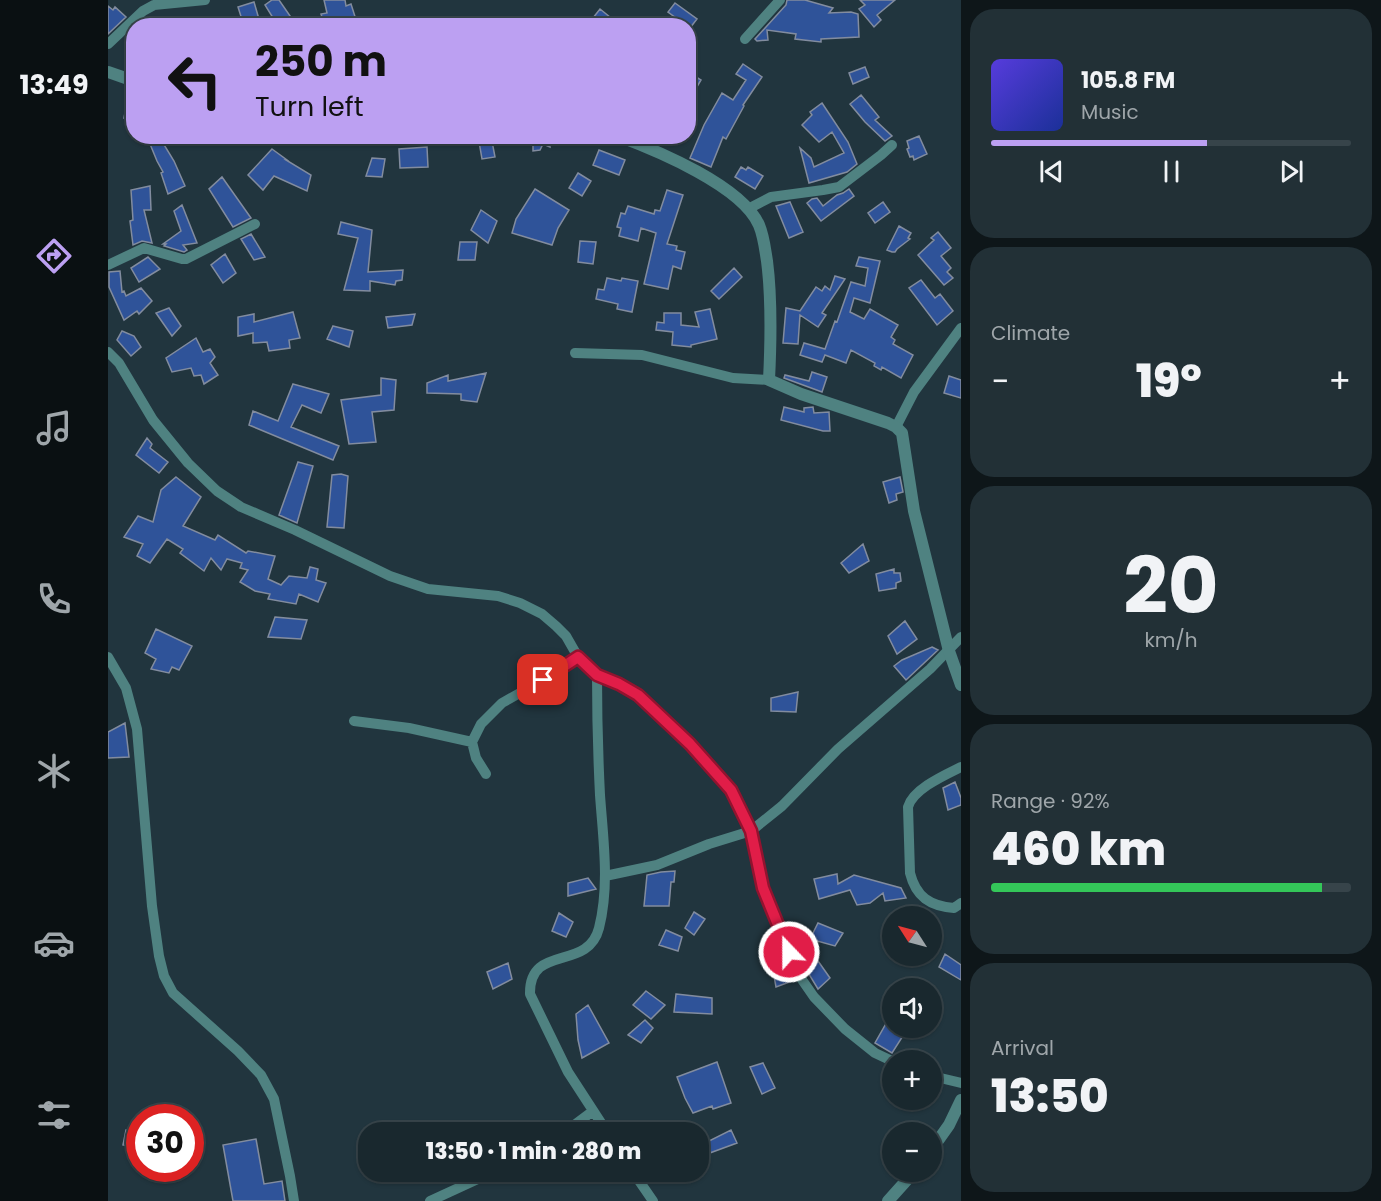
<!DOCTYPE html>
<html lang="en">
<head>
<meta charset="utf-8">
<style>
	body { margin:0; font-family:Poppins,sans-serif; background:#223036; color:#f1f3f6; height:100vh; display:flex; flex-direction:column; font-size:22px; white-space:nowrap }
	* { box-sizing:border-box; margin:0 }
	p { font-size:20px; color:#9fa6aa }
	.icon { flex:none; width:33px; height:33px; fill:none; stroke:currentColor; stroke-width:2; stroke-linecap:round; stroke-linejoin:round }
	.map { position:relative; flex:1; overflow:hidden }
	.sheet { display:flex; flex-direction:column; gap:9px; padding:9px; background:#0e1619; width:420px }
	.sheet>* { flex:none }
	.banner { position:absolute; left:18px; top:18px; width:570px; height:126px; border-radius:24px; box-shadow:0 2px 4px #0004,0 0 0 2px #37444a; background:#bca0f2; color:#111; overflow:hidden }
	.needle { width:39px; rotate:306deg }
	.controls { position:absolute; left:774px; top:906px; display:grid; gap:12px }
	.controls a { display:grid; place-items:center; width:60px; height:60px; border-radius:50%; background:#19282e; box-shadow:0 2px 4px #0004,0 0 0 2px #37444a; font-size:30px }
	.speed { position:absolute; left:18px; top:1104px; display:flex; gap:12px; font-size:30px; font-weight:700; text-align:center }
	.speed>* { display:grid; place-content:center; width:78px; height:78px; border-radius:50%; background:#19282e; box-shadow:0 2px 4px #0004,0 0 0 2px #37444a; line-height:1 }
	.speed .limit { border:9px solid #d22; background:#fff; color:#111 }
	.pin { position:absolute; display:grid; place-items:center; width:51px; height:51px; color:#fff; margin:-26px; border-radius:12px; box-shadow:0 3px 9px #0006 }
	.me { position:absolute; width:66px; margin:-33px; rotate:338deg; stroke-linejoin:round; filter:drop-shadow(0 0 4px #0008) }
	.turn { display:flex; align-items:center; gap:21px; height:126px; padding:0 30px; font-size:27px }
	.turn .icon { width:78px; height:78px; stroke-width:2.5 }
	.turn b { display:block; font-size:42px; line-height:51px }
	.big { font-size:45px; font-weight:800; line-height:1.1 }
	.sheet .card { flex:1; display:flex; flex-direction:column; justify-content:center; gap:9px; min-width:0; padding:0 21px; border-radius:24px; background:#223036 }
	.sheet .dial { align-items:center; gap:0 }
	.dial b { font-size:78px; line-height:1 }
	.song { display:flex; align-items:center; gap:18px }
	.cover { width:72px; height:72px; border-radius:9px; background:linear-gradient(135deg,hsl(250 70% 55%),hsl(230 70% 35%)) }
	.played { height:6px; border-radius:3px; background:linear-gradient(90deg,#bca0f2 60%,#37444a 60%) }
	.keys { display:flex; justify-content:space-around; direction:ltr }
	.heat { display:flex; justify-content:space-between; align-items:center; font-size:33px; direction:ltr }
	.charge { height:9px; border-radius:4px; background:linear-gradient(90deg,#34c759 92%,#37444a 0) }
	.trip { position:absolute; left:250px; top:1122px; width:351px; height:60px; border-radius:24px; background:#19282e; box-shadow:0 2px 4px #0004,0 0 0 2px #37444a; font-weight:800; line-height:60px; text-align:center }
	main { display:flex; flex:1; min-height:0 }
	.menu { display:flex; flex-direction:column; width:108px; justify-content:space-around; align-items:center; background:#0a1012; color:#9fa6aa }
	.menu .icon { width:42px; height:42px }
	.menu .active { color:#bca0f2 }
	.menu b { font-size:27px; color:#f1f3f6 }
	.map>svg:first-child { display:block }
</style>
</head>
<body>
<main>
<nav class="menu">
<b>13:49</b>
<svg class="icon active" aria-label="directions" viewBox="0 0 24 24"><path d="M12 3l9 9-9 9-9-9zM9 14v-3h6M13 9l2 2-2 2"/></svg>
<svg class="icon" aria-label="music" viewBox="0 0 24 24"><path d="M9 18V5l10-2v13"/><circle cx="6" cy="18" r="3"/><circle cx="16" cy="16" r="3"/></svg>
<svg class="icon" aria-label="phone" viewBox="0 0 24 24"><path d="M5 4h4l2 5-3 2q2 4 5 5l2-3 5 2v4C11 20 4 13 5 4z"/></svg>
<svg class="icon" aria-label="climate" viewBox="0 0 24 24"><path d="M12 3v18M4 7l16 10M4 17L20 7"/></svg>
<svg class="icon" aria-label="car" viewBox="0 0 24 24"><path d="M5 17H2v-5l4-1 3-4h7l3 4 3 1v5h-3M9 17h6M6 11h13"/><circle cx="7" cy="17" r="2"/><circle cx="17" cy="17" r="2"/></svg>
<svg class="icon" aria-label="filters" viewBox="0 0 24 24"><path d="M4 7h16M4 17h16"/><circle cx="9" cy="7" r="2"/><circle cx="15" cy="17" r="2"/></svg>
</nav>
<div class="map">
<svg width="853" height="1201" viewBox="0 0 853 1201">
	<rect width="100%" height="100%" fill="#21353e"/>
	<!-- building -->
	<path fill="#2f5399" stroke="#828c9f" stroke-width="1.5" d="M164 0H171L189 26H170L157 5Z
		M216 0H237L238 6 243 4 250 26H217L213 14 219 13Z
		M679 0H697L725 8 721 13 743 12 750 14 751 37 713 39V42L687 39 688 34 659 30 660 40 649 41 647 39 678 5Z
		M752 0H787L769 15 773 20 766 27 751 9 757 5Z
		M146 2 153 26H136L130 7Z
		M567 3 589 19 582 28 580 26H579L560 12Z
		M0 6 5 10 7 7 18 17 0 34Z
		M492 9 513 26H495L485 18Z
		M635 64 654 77 635 105 636 106 618 139 615 137 603 167 582 158 596 125 614 93 625 100 638 80 628 74Z
		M757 67 761 77 745 84 741 73Z
		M580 72 593 80 580 102Z
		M21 91H26V119L16 118Z
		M753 95 771 117 767 120 784 136 777 141 757 122 742 104Z
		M714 103 740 142 749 164 739 172 701 183 692 148 703 158 706 167 736 153 724 132 711 142 694 125 704 115 702 112Z
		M370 136H383L387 157 374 159Z
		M417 136H441L442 147 435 144 432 150 425 151V140Z
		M811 136 819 154 806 160 805 156 802 157 799 149 801 148 799 141Z
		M49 138H52L66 161 77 186 60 194 53 173 55 172 49 161 42 144Z
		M319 147 320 167 292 168 291 149Z
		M164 149 179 160H178L203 175 199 191 166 176 155 190 140 175Z
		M491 150 517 160 511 175 485 165Z
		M264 158 277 159 274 177 258 176Z
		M633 167 638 170 640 167 655 176 647 189 627 177Z
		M470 173 483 181 474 196 461 188Z
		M114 177 143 218 125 227 101 189Z
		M42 186 43 210H36L44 243 34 241 25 245 22 221 25 220 23 190Z
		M427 189 461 210 450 228 444 245 404 233 408 219Z
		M741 189 746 196 713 221 699 203 704 199 709 198 715 206 729 195 735 193Z
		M559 190 575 195 559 244 569 246 568 250 577 252 573 269 565 266 560 289 536 284 548 233 533 228 530 241 511 236 513 228 509 227 513 213 517 214 520 206 546 214 547 210 552 211Z
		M682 202 695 232 681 238 668 206Z
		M775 202 782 212 767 223 760 213Z
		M74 205 89 243 75 245 79 250 76 252 56 246 58 244H55L73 231 66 211Z
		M373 210 389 221 380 243 363 230Z
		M233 222 264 230 260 272 295 270 294 280 288 281 287 285 262 281V291L236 290 250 238 230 234Z
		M791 226 803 233 800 238 802 239 789 249 787 252H784L779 250Z
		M830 232 843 248 833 256 843 268 839 272 845 278 836 285 810 255 826 240 823 238Z
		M143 234 157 257 146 260 133 239Z
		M472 241 488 242 485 264 470 262Z
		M352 242H369L367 260H350Z
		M117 254 128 273 115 283 103 265Z
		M40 257 52 269 31 282 23 268Z
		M751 257 772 261 762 303 746 298 742 312 756 319 762 309 790 325 783 337 787 340 785 344 805 355 793 378 774 367 773 370 766 366 767 363 743 350 738 363 717 355 714 362 692 355 696 343 717 349 727 321 729 322 743 282 757 286 760 268 748 266Z
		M626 268 634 277 611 299 603 291Z
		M12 271 14 292 16 291 18 296 33 288 44 301 31 314 29 311 16 320 1 287V272Z
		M727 276 737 279 714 313 718 315 710 327 692 315 690 344 675 343 678 308 692 311 708 287 714 291 717 286 722 290Z
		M499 278 513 281 514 278 530 281 524 312 509 309 510 304 488 299 490 289 496 290Z
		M813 280 827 298 832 294 845 311 829 325 801 288Z
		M61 308 73 326 64 336 48 313Z
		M602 309 609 339 583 345V347L564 345 565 332 548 330 549 322 556 323V313H573V325L591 327 587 312Z
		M185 312 192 338 181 340 182 348 161 351 159 342 145 343V333L130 336V317L146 314V322Z
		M307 314 304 325 280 328 278 317Z
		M225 326 245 331 241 347 219 339Z
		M14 331 26 336 33 347 23 356 9 340Z
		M88 338 95 352 102 349 107 357 102 363 110 375 96 384 93 375 86 376 83 368 64 372 58 358Z
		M704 372 719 377 714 392 676 378 677 375 701 381Z
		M378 373 369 402 353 400V394L319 393V383L340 375V381Z
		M841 376 853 380V398L836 393Z
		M273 378 288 380 286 410 264 412 268 442 241 444 233 400 273 395Z
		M185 384 221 394 213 413 194 405 183 427 231 446 225 460 141 425 145 411 170 421Z
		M676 407 696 412V408L705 407 706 413 721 412 722 431H715L673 420Z
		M39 438 44 444 42 448 60 462 51 473 28 455Z
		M190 462 205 466 189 523 171 515Z
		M233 474 240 476 236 528 219 527 224 475Z
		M68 477 93 497 75 526 107 540 110 535 138 553 140 551 167 556 160 579 173 585 181 576 199 578 202 567 210 569 208 580 218 583 210 602 191 594 188 604 160 599 162 594 147 591 132 582 140 570 132 568 134 563 119 559 113 570 103 558 96 571 72 553 75 549 59 539 42 563 29 556 35 544 16 537 30 516 45 522 53 490Z
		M792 477 795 492 788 494 789 500 781 503 775 482Z
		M755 544 761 561 741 573 733 563Z
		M786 569V573H792L793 581 788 583V588L771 591 768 574Z
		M167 617 199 620 193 639 160 637Z
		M797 621 809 639 789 654 780 636Z
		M48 629 84 646 71 670 64 667 61 673 43 669 48 659 37 653Z
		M824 647 830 650 798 680 786 666 794 660Z
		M690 692 688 712 663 711V698Z
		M17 723 21 757 0 758V732Z
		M847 782 853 798V805L840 810 835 788Z
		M567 871 566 882H563L561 906H536L539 875 553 872Z
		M729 874 730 884 746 875 793 888 798 898 777 901 775 893 762 903 749 905 742 890 711 899 706 879Z
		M480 878 488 889 460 896V883Z
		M586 912 597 919 586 935 577 928Z
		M451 913 465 922 458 937 444 931Z
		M710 923 735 933 727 946 702 939Z
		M558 930 574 937 570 951 551 945Z
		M837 954 853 965V980L831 967Z
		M675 959 684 981 668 987 664 965Z
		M710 961 722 978 710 989 699 971Z
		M400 963 404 979 385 989 379 972Z
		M538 991 557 1005 543 1019 525 1005Z
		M568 994 604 998V1014L566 1012Z
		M480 1005 501 1043 474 1058 470 1040 468 1014Z
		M784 1013V1028H800L784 1053 767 1043Z
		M537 1020 545 1028 533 1043 520 1035Z
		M609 1062 623 1103 605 1109 604 1106 585 1113 577 1098 569 1077Z
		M655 1063 667 1088 654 1094 642 1067Z
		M18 1130 32 1132V1148L15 1145Z
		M623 1130 629 1143 599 1154 593 1145Z
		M148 1139 156 1184 174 1181 177 1201H125L115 1145Z"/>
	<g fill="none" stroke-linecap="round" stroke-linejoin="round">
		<!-- minor -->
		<path stroke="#4f8281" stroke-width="10" d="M637 39 672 0
			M0 44 35 11 46 5 97 0
			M640 209 663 197 715 190 731 187 773 155 784 145
			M0 265 36 248 74 259H78L147 224
			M0 352 11 363 45 420 80 463 109 491 133 507 187 530 282 576 320 589 390 596 412 603 434 614 448 626 458 636 470 657 489 675 511 684 530 695 582 744 623 790 643 831 655 888 690 974 706 997 737 1029 767 1053 784 1061
			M467 353 534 355 625 378 661 380
			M788 427 806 392 853 328
			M0 657 18 688 29 729 44 906 51 956 56 976 65 993 130 1051 153 1075 166 1099 182 1176 186 1201
			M489 675C489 715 490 755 492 795 495 838 502 885 491 928 480 972 421 943 422 994L460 1072 499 1132
			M246 721 301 728 364 742
			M853 767C837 775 805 789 800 807L802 873C808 897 822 906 846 908L853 903
			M378 774 368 758 364 742 373 724 394 703 435 680 470 657
			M497 876 549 865 601 844 643 831 674 806 730 749 822 669 853 637
			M824 1076 853 1083
			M457 1132 485 1111
			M525 1172 545 1201
			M322 1201 385 1172"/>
		<!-- tertiary -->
		<path stroke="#4f8281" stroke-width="12" d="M0 72 26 81
			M510 136C550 151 634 186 651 225 656 237 657 249 659 261 664 300 663 340 661 380L693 394 780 423 788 427 794 433 806 511 841 651 853 685
			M824 1149 841 1125 853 1100
			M780 1201 806 1172"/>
	</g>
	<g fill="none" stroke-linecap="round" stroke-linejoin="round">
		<!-- route casing -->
		<g stroke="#92132f" stroke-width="15">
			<path id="route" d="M435 680 470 657 489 675 511 684 530 695 582 744 623 790 643 831 655 888 681 952"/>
		</g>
		<!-- route -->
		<use href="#route" stroke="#e11d48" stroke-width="10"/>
	</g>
</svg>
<div class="controls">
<a><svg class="needle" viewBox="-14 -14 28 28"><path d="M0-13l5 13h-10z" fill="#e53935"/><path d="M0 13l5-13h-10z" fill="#9fa6aa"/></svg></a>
<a><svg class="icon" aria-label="sound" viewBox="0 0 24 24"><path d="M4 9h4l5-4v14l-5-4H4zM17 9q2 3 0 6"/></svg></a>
<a>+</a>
<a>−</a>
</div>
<div class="speed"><div class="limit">30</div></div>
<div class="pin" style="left:435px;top:680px;background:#d93025"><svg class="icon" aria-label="arrive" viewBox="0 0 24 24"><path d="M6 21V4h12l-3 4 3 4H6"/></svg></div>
<svg class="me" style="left:681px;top:952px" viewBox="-20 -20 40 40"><circle r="17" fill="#e11d48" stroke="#fff" stroke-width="3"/><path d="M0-11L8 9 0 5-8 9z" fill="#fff"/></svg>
<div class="trip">13:50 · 1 min · 280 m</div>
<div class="banner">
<div class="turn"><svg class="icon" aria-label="left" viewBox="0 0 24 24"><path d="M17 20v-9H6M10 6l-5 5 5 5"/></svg><div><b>250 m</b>Turn left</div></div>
</div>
</div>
<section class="sheet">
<div class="card">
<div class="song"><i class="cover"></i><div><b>105.8 FM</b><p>Music</p></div></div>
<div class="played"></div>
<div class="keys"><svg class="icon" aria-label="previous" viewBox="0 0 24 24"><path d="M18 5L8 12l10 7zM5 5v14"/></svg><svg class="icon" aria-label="pause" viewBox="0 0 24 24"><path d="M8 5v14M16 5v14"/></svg><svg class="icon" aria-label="next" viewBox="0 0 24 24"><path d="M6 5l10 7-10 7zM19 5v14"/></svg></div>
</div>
<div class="card"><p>Climate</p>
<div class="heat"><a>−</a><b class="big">19°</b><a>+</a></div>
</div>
<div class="card dial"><b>20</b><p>km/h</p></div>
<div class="card"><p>Range · 92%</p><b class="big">460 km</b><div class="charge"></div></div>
<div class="card"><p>Arrival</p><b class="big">13:50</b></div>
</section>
</main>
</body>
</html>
